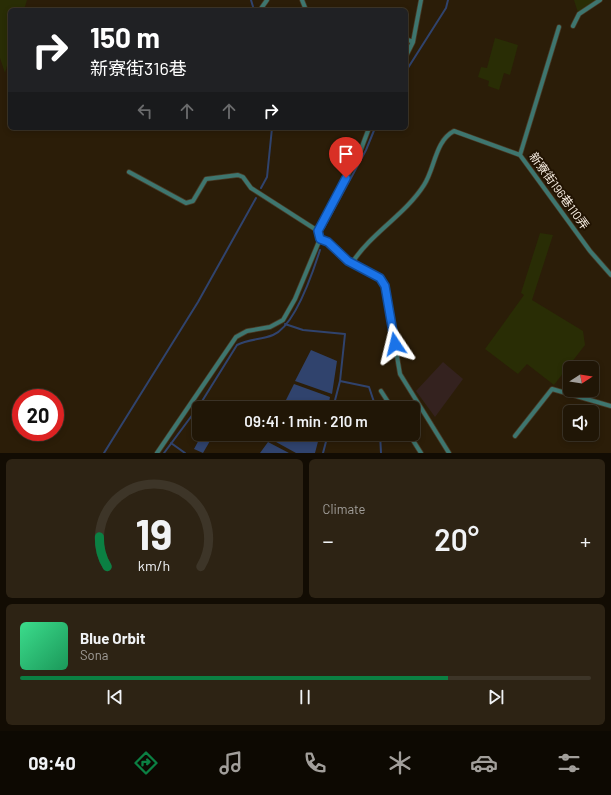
<!DOCTYPE html>
<html lang="en">
<head>
<meta charset="utf-8">
<style>
	body { margin:0; font-family:Barlow,"Noto Sans TC",sans-serif; background:#2d2314; color:#f1f3f6; height:100vh; display:flex; flex-direction:column; font-size:15px; white-space:nowrap }
	* { box-sizing:border-box; margin:0 }
	p { font-size:13px; color:#a29f9b }
	.icon { flex:none; width:22px; height:22px; fill:none; stroke:currentColor; stroke-width:2; stroke-linecap:round; stroke-linejoin:round }
	.map { position:relative; height:453px; overflow:hidden }
	.panel { display:flex; flex-direction:column; gap:6px; padding:6px; background:#120c03; flex:1 }
	.panel>* { flex:none }
	.banner { position:absolute; left:8px; top:8px; width:400px; height:122px; border-radius:6px; box-shadow:0 2px 6px #0003,0 0 0 1px #3d3528; background:#202124; color:#fff; overflow:hidden }
	.needle { width:26px; rotate:78deg }
	.buttons { position:absolute; left:563px; top:361px; display:grid; gap:8px }
	.buttons a { display:grid; place-items:center; width:36px; height:36px; border-radius:6px; background:#201606; box-shadow:0 2px 6px #0003,0 0 0 1px #3d3528; font-size:20px }
	.speed { position:absolute; left:12px; top:389px; display:flex; gap:8px; font-size:20px; font-weight:700; text-align:center }
	.speed>* { display:grid; place-content:center; width:52px; height:52px; border-radius:50%; background:#201606; box-shadow:0 2px 6px #0003,0 0 0 1px #3d3528; line-height:1 }
	.speed .limit { border:6px solid #d22; background:#fff; color:#111 }
	.pin { position:absolute; display:grid; place-items:center; width:34px; height:34px; color:#fff; margin:-41px -17px; border-radius:50% 50% 50% 0; rotate:-45deg; box-shadow:0 0 4px #0007 }
	.pin .icon { rotate:45deg }
	.me { position:absolute; width:44px; margin:-22px; rotate:350deg; stroke-linejoin:round; filter:drop-shadow(0 0 3px #0008) }
	.turn { display:flex; align-items:center; gap:14px; height:84px; padding:0 16px; font-size:18px }
	.turn .icon { width:52px; height:52px; stroke-width:2.5 }
	.turn b { display:block; font-size:28px; line-height:34px }
	.lanes { display:flex; align-items:center; height:38px; padding:0 16px; background:#0003; justify-content:center; gap:20px; direction:ltr }
	.lanes .off { opacity:.35 }
	.big { font-size:30px; font-weight:600; line-height:1.1 }
	.panel .tile { flex:1; display:flex; flex-direction:column; justify-content:center; gap:6px; min-width:0; padding:0 14px; border-radius:6px; background:#2d2314 }
	.panel .dial { align-items:center; gap:0 }
	.dial svg { height:104px; overflow:visible; fill:none; stroke:#3d3528; stroke-width:7; stroke-linecap:round; text-anchor:middle }
	.dial text { fill:#f1f3f6; stroke:none }
	.song { display:flex; align-items:center; gap:12px }
	.cover { width:48px; height:48px; border-radius:6px; background:linear-gradient(135deg,hsl(150 70% 55%),hsl(150 70% 35%)) }
	.played { height:4px; border-radius:2px; background:linear-gradient(90deg,#0b8043 75%,#3d3528 75%) }
	.keys { display:flex; justify-content:space-around; direction:ltr }
	.heat { display:flex; justify-content:space-between; align-items:center; font-size:22px; direction:ltr }
	.panel .tiles { flex:1; display:grid; gap:6px; grid-template-columns:1fr 1fr }
	.tile:last-child { grid-column:span 2 }
	.trip { position:absolute; left:192px; top:401px; width:228px; height:40px; border-radius:6px; background:#201606; box-shadow:0 2px 6px #0003,0 0 0 1px #3d3528; font-weight:600; line-height:40px; text-align:center }
	.tabs { display:flex; height:64px; justify-content:space-around; align-items:center; background:#0d0902; color:#a29f9b }
	.tabs .icon { width:28px; height:28px }
	.tabs .selected { color:#0b8043 }
	.tabs b { font-size:18px; color:#f1f3f6 }
	.map>svg:first-child { display:block }
</style>
</head>
<body>
<div class="map">
<svg width="611" height="453" viewBox="0 0 611 453">
	<rect width="100%" height="100%" fill="#2b1d08"/>
	<!-- industrial -->
	<path fill="#34221f" d="M443 362 463 379 435 417 416 391Z"/>
	<!-- green -->
	<path fill="#292d05" d="M0 0H27L24 10H10V55L5 73 0 58Z
		M574 0H597L578 13Z
		M495 38 518 45 510 75 504 73 499 90 488 86 489 81 478 77 481 67 487 68Z
		M540 233 553 235 532 300 583 331 585 345 554 385 527 364 518 374 485 349 524 295 521 293Z"/>
	<!-- water -->
	<path fill="#30436d" d="M311 350 337 361 332 394 295 381Z
		M294 384 330 397 328 408H282Z
		M202 434H214L203 453 194 449Z
		M268 434H320L315 453H296L267 437Z
		M268 442 289 453H260Z"/>
	<g fill="none" stroke-linecap="round" stroke-linejoin="round">
		<!-- stream -->
		<path stroke="#30436d" stroke-width="2" d="M251 0 254 10
			M406 71 446 8 448 0
			M261 188 267 177 272 128
			M324 228 366 150 375 128
			M285 324 303 330 345 334 340 381 369 387 376 408
			M333 408 340 381
			M380 434 381 453
			M171 443 185 453
			M104 453 198 302 256 198
			M164 453 199 406 237 345C248 339 261 340 273 335 295 326 313 272 320 250
			M323 453 328 434"/>
		<!-- lane casing -->
		<g stroke="#483a26" stroke-width="5.5">
			<path id="lane" d="M302 0 306 10
				M260 10 267 0
				M573 26 579 14 600 0
				M406 39 413 42
				M406 56 413 42 421 0
				M369 128 360 152 318 231 320 239 328 242 348 261 380 278 385 286 400 374 449 453
				M520 155 559 27
				M129 172 186 203 193 201 206 179 238 175 243 177 251 188 318 231
				M352 263C371 233 405 215 424 185 435 168 435 141 454 131L520 155 590 251 611 275
				M381 391 392 408
				M409 434 421 453
				M515 436 552 389 611 406
				M157 453 236 337 247 331 270 327 283 320 295 299 320 239"/>
		</g>
		<!-- lane -->
		<use href="#lane" stroke="#3e766f" stroke-width="4"/>
	</g>
	<g fill="none" stroke-linecap="round" stroke-linejoin="round">
		<!-- route casing -->
		<g stroke="#114b97" stroke-width="10">
			<path id="route" d="M346 178 318 231 320 239 328 242 348 261 380 278 385 286 395 344"/>
		</g>
		<!-- route -->
		<use href="#route" stroke="#1a73e8" stroke-width="7"/>
	</g>
	<g text-anchor="middle" stroke-width="4" stroke-linejoin="round" paint-order="stroke">
		<!-- street labels -->
		<g font-size="12" fill="#f7ede1" stroke="#211302">
			<text transform="translate(559 191) rotate(54)" y="4">新寮街196巷110弄</text>
		</g>
	</g>
</svg>
<div class="buttons">
<a><svg class="needle" viewBox="-14 -14 28 28"><path d="M0-13l5 13h-10z" fill="#e53935"/><path d="M0 13l5-13h-10z" fill="#a29f9b"/></svg></a>
<a><svg class="icon" aria-label="sound" viewBox="0 0 24 24"><path d="M4 9h4l5-4v14l-5-4H4zM17 9q2 3 0 6"/></svg></a>
</div>
<div class="speed"><div class="limit">20</div></div>
<div class="pin" style="left:346px;top:178px;background:#d93025"><svg class="icon" aria-label="arrive" viewBox="0 0 24 24"><path d="M6 21V4h12l-3 4 3 4H6"/></svg></div>
<svg class="me" style="left:395px;top:344px" viewBox="-20 -20 40 40"><path d="M0-17L14 15 0 8-14 15z" fill="#1a73e8" stroke="#fff" stroke-width="4"/></svg>
<div class="trip">09:41 · 1 min · 210 m</div>
<div class="banner">
<div class="turn"><svg class="icon" aria-label="right" viewBox="0 0 24 24"><path d="M7 20v-9h11M14 6l5 5-5 5"/></svg><div><b>150 m</b>新寮街316巷</div></div>
<div class="lanes"><svg class="icon off" aria-label="left" viewBox="0 0 24 24"><path d="M17 20v-9H6M10 6l-5 5 5 5"/></svg><svg class="icon off" aria-label="ahead" viewBox="0 0 24 24"><path d="M12 20V5M6 11l6-6 6 6"/></svg><svg class="icon off" aria-label="ahead" viewBox="0 0 24 24"><path d="M12 20V5M6 11l6-6 6 6"/></svg><svg class="icon" aria-label="right" viewBox="0 0 24 24"><path d="M7 20v-9h11M14 6l5 5-5 5"/></svg></div>
</div>
</div>
<section class="panel">
<div class="tiles">
<div class="tile dial"><svg viewBox="0 0 100 80">
<path d="M14 69A42 42 0 1 1 86 69"/>
<path d="M14 69A42 42 0 0 1 8 46" stroke="#0b8043"/>
<text x="50" y="56" font-size="32" font-weight="700">19</text>
<text x="50" y="72" font-size="11">km/h</text>
</svg></div>
<div class="tile"><p>Climate</p>
<div class="heat"><a>−</a><b class="big">20°</b><a>+</a></div>
</div>
<div class="tile">
<div class="song"><i class="cover"></i><div><b>Blue Orbit</b><p>Sona</p></div></div>
<div class="played"></div>
<div class="keys"><svg class="icon" aria-label="previous" viewBox="0 0 24 24"><path d="M18 5L8 12l10 7zM5 5v14"/></svg><svg class="icon" aria-label="pause" viewBox="0 0 24 24"><path d="M8 5v14M16 5v14"/></svg><svg class="icon" aria-label="next" viewBox="0 0 24 24"><path d="M6 5l10 7-10 7zM19 5v14"/></svg></div>
</div>
</div>
</section>
<nav class="tabs">
<b>09:40</b>
<svg class="icon selected" aria-label="directions" viewBox="0 0 24 24"><path d="M12 3l9 9-9 9-9-9zM9 14v-3h6M13 9l2 2-2 2"/></svg>
<svg class="icon" aria-label="music" viewBox="0 0 24 24"><path d="M9 18V5l10-2v13"/><circle cx="6" cy="18" r="3"/><circle cx="16" cy="16" r="3"/></svg>
<svg class="icon" aria-label="phone" viewBox="0 0 24 24"><path d="M5 4h4l2 5-3 2q2 4 5 5l2-3 5 2v4C11 20 4 13 5 4z"/></svg>
<svg class="icon" aria-label="climate" viewBox="0 0 24 24"><path d="M12 3v18M4 7l16 10M4 17L20 7"/></svg>
<svg class="icon" aria-label="car" viewBox="0 0 24 24"><path d="M5 17H2v-5l4-1 3-4h7l3 4 3 1v5h-3M9 17h6M6 11h13"/><circle cx="7" cy="17" r="2"/><circle cx="17" cy="17" r="2"/></svg>
<svg class="icon" aria-label="filters" viewBox="0 0 24 24"><path d="M4 7h16M4 17h16"/><circle cx="9" cy="7" r="2"/><circle cx="15" cy="17" r="2"/></svg>
</nav>
</body>
</html>
